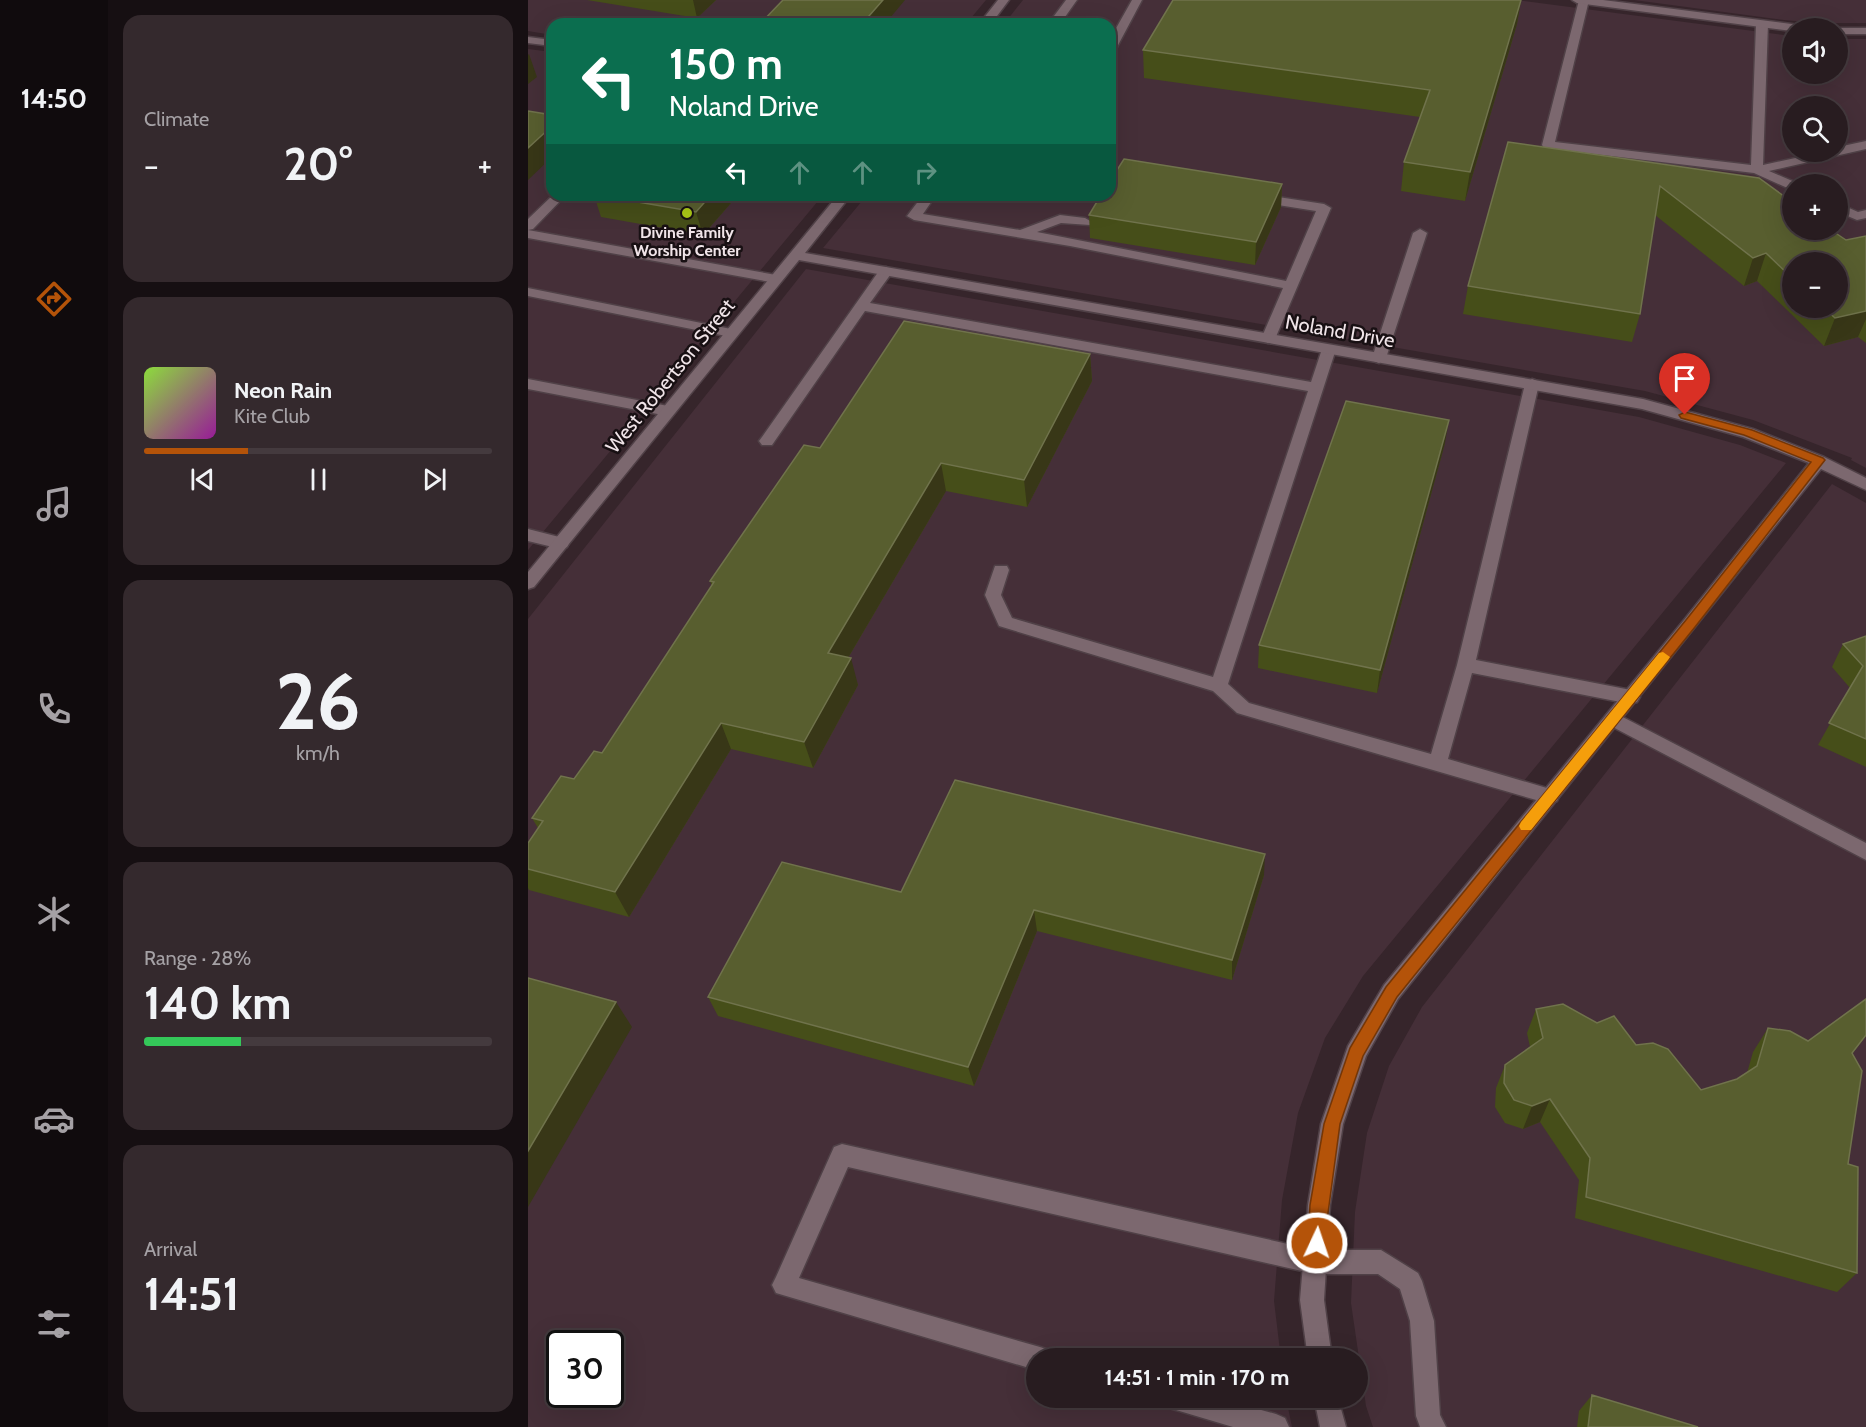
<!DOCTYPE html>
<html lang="en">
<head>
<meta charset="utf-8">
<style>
	body { margin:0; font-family:Cabin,sans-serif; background:#34292d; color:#f1f3f6; height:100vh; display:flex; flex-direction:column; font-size:22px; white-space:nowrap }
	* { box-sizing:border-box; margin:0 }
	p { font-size:20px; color:#a5a1a5 }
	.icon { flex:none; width:33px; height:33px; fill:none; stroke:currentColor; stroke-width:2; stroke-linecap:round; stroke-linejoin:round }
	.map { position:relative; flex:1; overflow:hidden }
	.drawer { display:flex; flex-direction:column; gap:15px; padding:15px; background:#160f12; width:420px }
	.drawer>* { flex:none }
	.top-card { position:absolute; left:18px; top:18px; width:570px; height:183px; border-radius:18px; box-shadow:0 6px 24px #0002,0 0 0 2px #443a3e; background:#0b6e4f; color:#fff; overflow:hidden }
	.fabs { position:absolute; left:1254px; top:18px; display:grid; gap:12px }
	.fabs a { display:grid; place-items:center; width:66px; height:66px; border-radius:50%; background:#281c20; box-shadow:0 6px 24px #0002,0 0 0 2px #443a3e; font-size:30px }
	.speed { position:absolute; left:18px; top:1330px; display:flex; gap:12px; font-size:30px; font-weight:700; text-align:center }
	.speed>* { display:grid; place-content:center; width:78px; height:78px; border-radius:50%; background:#281c20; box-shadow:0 6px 24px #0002,0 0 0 2px #443a3e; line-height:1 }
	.speed .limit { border:3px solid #111; border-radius:9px; background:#fff; color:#111 }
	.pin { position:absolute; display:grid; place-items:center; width:51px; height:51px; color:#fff; margin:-62px -26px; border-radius:50% 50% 50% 0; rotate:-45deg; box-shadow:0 0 6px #0007 }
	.pin .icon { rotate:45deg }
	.me { position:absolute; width:66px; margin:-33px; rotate:3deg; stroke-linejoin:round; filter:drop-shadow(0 0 4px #0008) }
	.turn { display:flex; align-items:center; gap:21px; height:126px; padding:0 24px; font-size:27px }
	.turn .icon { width:78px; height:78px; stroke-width:2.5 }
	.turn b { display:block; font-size:42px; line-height:51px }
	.lanes { display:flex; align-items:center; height:57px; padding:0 24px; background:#0003; justify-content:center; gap:30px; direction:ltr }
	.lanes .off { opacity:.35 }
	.big { font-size:45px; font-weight:700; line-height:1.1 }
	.drawer .widget { flex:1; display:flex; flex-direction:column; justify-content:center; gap:9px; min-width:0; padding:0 21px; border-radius:18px; background:#34292d }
	.drawer .dial { align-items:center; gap:0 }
	.dial b { font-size:78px; line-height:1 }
	.song { display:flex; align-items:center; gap:18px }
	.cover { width:72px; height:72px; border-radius:9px; background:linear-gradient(135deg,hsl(90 70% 55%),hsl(300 70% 35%)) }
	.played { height:6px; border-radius:3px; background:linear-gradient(90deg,#b45309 30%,#443a3e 30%) }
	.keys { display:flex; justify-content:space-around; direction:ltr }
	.heat { display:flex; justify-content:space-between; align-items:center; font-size:33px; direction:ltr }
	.charge { height:9px; border-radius:4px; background:linear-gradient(90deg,#34c759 28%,#443a3e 0) }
	.trip { position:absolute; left:498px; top:1348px; width:342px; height:60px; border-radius:30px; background:#281c20; box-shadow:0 6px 24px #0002,0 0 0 2px #443a3e; font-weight:700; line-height:60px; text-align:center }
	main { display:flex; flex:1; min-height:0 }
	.dock { display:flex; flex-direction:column; width:108px; justify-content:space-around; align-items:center; background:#100b0d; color:#a5a1a5 }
	.dock .icon { width:42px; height:42px }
	.dock .selected { color:#b45309 }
	.dock b { font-size:27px; color:#f1f3f6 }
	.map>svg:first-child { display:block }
</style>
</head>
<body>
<main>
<nav class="dock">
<b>14:50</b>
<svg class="icon selected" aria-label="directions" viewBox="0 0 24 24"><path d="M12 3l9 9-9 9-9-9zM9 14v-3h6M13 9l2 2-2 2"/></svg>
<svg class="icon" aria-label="music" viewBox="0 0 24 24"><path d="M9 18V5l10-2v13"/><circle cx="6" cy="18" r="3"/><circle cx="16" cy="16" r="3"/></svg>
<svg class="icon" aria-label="phone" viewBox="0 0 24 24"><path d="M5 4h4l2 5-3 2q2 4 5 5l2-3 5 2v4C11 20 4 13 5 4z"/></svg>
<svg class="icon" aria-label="climate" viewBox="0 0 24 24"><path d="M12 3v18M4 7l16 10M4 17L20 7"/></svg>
<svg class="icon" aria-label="car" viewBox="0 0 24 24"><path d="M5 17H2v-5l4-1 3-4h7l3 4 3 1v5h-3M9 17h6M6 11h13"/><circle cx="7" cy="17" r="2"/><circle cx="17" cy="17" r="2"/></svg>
<svg class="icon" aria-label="filters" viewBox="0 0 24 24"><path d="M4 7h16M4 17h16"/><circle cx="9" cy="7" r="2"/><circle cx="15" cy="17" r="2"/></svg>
</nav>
<section class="drawer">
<div class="widget"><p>Climate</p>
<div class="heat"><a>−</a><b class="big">20°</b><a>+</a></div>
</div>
<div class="widget">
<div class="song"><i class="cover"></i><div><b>Neon Rain</b><p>Kite Club</p></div></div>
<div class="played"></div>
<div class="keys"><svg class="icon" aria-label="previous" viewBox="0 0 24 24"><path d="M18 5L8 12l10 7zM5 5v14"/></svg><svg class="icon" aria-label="pause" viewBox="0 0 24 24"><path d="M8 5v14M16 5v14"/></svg><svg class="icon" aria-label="next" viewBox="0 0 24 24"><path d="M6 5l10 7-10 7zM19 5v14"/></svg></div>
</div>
<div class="widget dial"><b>26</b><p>km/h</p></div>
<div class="widget"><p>Range · 28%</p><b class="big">140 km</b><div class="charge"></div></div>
<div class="widget"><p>Arrival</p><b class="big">14:51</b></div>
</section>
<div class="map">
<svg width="1338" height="1427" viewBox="0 0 1338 1427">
	<rect width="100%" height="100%" fill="#36252b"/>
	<!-- built -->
	<path fill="#452f38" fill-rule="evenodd" d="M0 0H458L438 24H24V35L0 31Z
		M495 0H989L1264 36V74H1310V39H1338V468L1323 460 1324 458 1225 420 1117 391 295 248 339 195H582V24H476ZM1264 106H1310V152H1264ZM1264 184H1310V230H1264ZM1264 262H1310V308H1264Z
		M1106 0H1338V23H1290L1256 20Z
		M0 49 24 52V195H295L0 550Z
		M278 269 1111 417 1212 445 1258 463 835 976 797 1038 770 1113 754 1200 746 1301 753 1359H508V1398H758L764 1427H0V619ZM32 1344H82V1395H32Z
		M1304 484 1338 503V1427H845L838 1406 823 1303 827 1212 839 1133 861 1066 894 1007Z"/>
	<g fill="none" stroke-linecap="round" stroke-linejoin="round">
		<!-- lane casing -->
		<g stroke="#504147" stroke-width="3">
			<path id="lane" d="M538 0H549L532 24H520Z
				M604 0H614L588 49 582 52V39Z
				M1051 0H1061L1027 142 1223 165 1228 24 1234 21 1240 24 1235 165 1295 152H1310V147L1338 141V149L1241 171 1269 183 1264 184V190L1226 173 1016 148 1014 145Z
				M730 194 796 204 803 208 747 339 740 343 733 339 755 288 542 246 386 220 379 216 395 195H408L395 214 492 230 532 215 557 218 564 222 562 225 533 223 509 232 758 281 788 211 725 201 724 198Z
				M25 195H38L5 229 0 230V219Z
				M1310 203 1330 212 1338 210V218L1329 220 1310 212Z
				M892 229 899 233 858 358 851 363 846 361 844 358 885 233Z
				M0 230 248 275 255 279 248 283 0 238Z
				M358 267 365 271 342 303 783 382 794 349 801 345 806 346 808 349 700 684 721 703 903 754 929 665 997 384 1004 379 1009 381 1011 384 948 660 1103 690 1109 692 1112 697 1109 702 1103 704 944 673 920 759 1029 791 1031 796 1029 801 1022 804 709 713 685 691 471 626 457 595 467 566H479L481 570 473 595 484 618 685 677 780 391 337 311 244 445H234L231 441 234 437 353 268Z
				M0 288 203 329 210 333 203 337 0 296Z
				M0 379 140 406 148 411 140 416 0 389Z
				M0 529 39 539 41 543 39 547 33 549 0 541Z
				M1085 712 1338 843V860L1079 724 1076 719 1079 714Z
				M314 1144 787 1250H853L890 1273 894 1281 906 1321 912 1415 918 1427H892L888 1416 882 1321 872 1289 850 1274H787L320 1167 271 1278 512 1347 521 1350 524 1359H508V1370L248 1293 244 1285 248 1277 306 1147Z
				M635 1398H690L748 1414 757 1418 761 1427H705L638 1407Z"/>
		</g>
		<!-- street casing -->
		<g stroke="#504147" stroke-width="3">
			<path id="street" d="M470 0H481L463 24H451Z
				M1044 0H1075L1271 25 1277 28H1264V31L1049 3Z
				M1306 28H1338V34H1310V28Z
				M0 37 24 40V46L0 43Z
				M310 195H323L277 253 1115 399 1225 429 1296 457 1338 478V490L1293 469 870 999 838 1056 815 1124 802 1205 796 1300 804 1359H780L772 1300 780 1205 793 1124 820 1046 856 985 1156 620 1281 463 1215 437 1114 409 271 260 6 587 0 589V572Z
				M786 1398H810L818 1427H792Z"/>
		</g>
		<!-- lane -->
		<use href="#lane" fill="#7c686f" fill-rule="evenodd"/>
		<!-- street -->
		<use href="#street" fill="#7c686f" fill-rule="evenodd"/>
	</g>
	<!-- wall -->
	<path fill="#464e19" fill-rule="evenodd" d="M59 0H188L169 18Z
		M645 0H993L989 24 937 201 873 191 876 162 892 117 616 78 615 50Z
		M980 142 1231 178 1318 240 1338 236V343L1330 337 1296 346 1229 281 1216 286 1127 215 1112 314 1104 342 935 314 940 286ZM1264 262 1310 308H1264Z
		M754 184 753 207 727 265 562 238 561 215Z
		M66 195H210L175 235 73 217Z
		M562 354 564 381 499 507 418 491 320 658 330 685 285 768 203 749 101 917 1 890 0 888V843L10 828 4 818 74 753 184 586 182 581 292 448Z
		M917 443 849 693 730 668 731 645Z
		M1338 636V767L1290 745 1322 688 1304 667 1315 644Z
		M736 875 704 980 509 931 446 1086 190 1016 180 997 373 892Z
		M1008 1009 1108 1045 1173 1090 1209 1079 1219 1073 1225 1052 1240 1028 1280 1041 1338 1036 1325 1053 1320 1164 1329 1273 1309 1292 1047 1218 1051 1180 1012 1122 995 1129 977 1123 967 1107 968 1088 977 1065 1002 1047 999 1033Z
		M1064 1395 1170 1427H1049L1051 1411Z"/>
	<!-- shaded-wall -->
	<path fill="#383717" d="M165 0H188L169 18Z
		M355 0H377L357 24H334Z
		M993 0 989 24 937 201 942 172Z
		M1 54 9 77 0 84V55Z
		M24 126V157L0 180V148Z
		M754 184 753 207 727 265 728 242Z
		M183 195H210L175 235 168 212Z
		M1238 253 1229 281 1216 286 1225 258Z
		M1338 311V319L1330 337 1296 346 1307 318Z
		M562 354 564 381 499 507 496 480Z
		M921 420 917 443 849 693 852 670Z
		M413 463 418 491 307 680 300 653Z
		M323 658 330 685 285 768 276 742Z
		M193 723 203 749 101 917 87 892Z
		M737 854 736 875 704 980V960Z
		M506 910 509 931 446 1086 440 1067Z
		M88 1002 104 1027 0 1207V1151Z
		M1022 1099 1012 1122 995 1129 1004 1106Z"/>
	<!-- building -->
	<path fill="#585e2f" stroke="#70734c" stroke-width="1.5" d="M255 0H355L334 24H232Z
		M645 0H993L942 172 876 162 902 90 615 50Z
		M0 111 24 115V126L0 148Z
		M980 142 1231 178 1264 202V230H1303L1318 240 1338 236V311L1307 318 1296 308H1310V262H1264V278L1238 253 1225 258 1132 186 1112 314 940 286Z
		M596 159 754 184 728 242 561 215 573 195H582V181Z
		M69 195H183L168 212Z
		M376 321 562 354 496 480 413 463 300 653 323 658 276 742 193 723 87 892 0 869V843L15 821 4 818 33 776 46 779 66 751 74 753 186 582 182 581 276 445 292 448Z
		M818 401 921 420 852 670 731 645Z
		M1338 636V739L1301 723 1335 666 1315 644Z
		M427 780 737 854 704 960 506 910 440 1067 180 997 254 862 373 892Z
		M0 978 88 1002 0 1151Z
		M1338 999V1035L1324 1053 1334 1071 1320 1164 1330 1167 1329 1273 1058 1197 1062 1158 1022 1099 1004 1106 986 1100 976 1083 977 1065 1015 1038 1008 1009 1035 1004 1069 1023 1086 1016 1108 1045 1125 1043 1140 1049 1173 1090 1209 1079 1229 1066 1240 1028 1262 1031 1280 1041Z
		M1064 1395 1170 1427H1060Z"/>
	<!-- route -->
	<path fill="#b45309" stroke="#753606" stroke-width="1.5" d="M1157 412 1224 430 1295 458 1297 460 1167 627 869 997 835 1056 812 1124 795 1250 789 1252 782 1250 780 1243 782 1205 796 1124 822 1048 858 987 1158 620 1283 462 1216 435 1153 418 1151 415Z"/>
	<!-- slow -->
	<path fill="#f59e0b" d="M1135 652 1142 657 1140 660 1003 830H993L991 826 993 822 1131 653Z"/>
	<!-- markers -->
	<circle fill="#aac717" stroke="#181013" stroke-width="2" cx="159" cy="213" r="6"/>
	<g text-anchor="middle" stroke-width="5" stroke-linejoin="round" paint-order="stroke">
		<!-- far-poi labels -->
		<g font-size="16" font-weight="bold" fill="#f0e4e8" stroke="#181013">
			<text x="159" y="238">Divine Family<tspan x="159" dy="18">Worship Center</tspan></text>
		</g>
		<!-- street labels -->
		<g font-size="20" fill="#f0e4e8" stroke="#181013">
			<text transform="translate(812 331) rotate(10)" y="7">Noland Drive</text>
			<text transform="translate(142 376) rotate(-51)" y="7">West Robertson Street</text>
		</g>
	</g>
</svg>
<div class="fabs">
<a><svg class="icon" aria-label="sound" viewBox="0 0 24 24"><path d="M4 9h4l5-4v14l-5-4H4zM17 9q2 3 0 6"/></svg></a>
<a><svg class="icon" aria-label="search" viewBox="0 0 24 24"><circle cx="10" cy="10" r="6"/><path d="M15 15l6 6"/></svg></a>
<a>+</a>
<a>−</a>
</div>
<div class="speed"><div class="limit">30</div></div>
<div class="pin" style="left:1157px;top:415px;background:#d93025"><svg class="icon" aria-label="arrive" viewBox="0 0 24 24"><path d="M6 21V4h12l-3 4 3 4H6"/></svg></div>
<svg class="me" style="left:789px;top:1243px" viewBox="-20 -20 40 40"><circle r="17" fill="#b45309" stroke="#fff" stroke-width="3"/><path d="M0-11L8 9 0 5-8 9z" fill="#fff"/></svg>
<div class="trip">14:51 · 1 min · 170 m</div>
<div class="top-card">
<div class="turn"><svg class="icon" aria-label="left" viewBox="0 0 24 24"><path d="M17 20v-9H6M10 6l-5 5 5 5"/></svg><div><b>150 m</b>Noland Drive</div></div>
<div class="lanes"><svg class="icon" aria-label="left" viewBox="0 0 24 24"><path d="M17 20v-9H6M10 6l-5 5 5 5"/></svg><svg class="icon off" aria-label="ahead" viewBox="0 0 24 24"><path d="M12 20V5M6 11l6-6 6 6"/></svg><svg class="icon off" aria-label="ahead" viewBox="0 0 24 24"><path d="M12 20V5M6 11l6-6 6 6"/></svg><svg class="icon off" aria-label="right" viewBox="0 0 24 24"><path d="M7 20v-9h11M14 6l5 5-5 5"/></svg></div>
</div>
</div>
</main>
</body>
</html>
